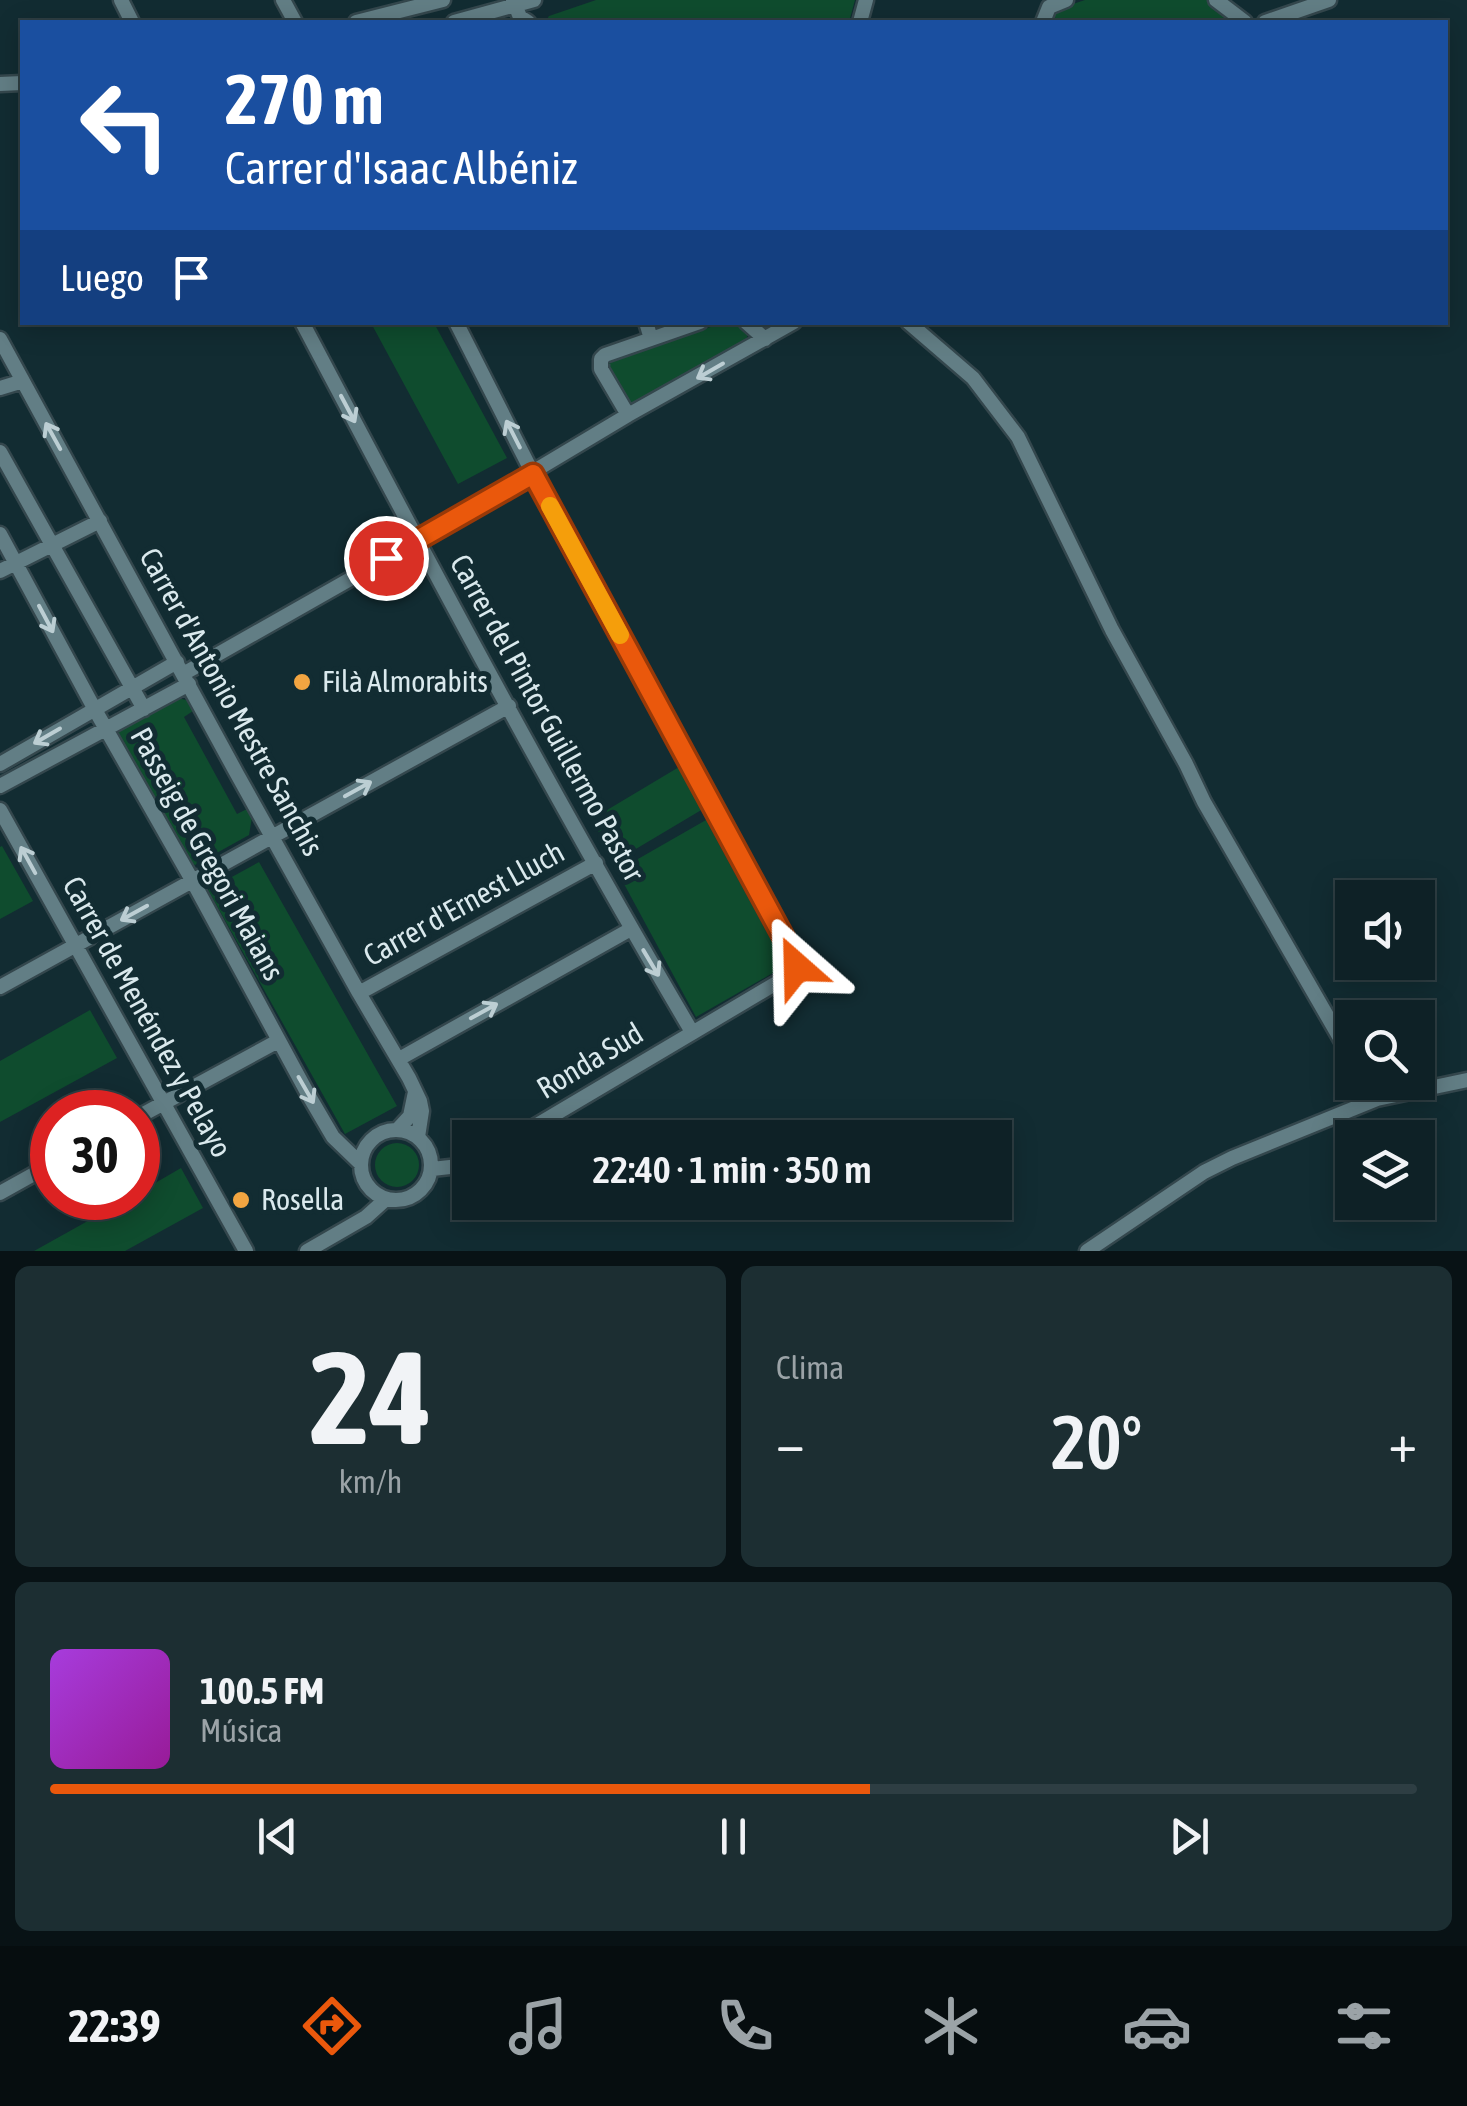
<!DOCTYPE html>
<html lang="es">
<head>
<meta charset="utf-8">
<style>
	body { margin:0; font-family:"Asap Condensed",sans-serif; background:#1c2e32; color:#f1f3f6; height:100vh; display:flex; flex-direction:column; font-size:38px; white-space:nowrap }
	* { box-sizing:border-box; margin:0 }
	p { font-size:32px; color:#9ba3a7 }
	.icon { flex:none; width:55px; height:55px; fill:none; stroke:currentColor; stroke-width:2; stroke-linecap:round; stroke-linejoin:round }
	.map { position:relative; height:1251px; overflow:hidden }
	.side { display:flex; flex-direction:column; gap:15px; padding:15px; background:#081215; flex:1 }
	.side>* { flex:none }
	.banner { position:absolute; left:20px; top:20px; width:1428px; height:305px; border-radius:0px; box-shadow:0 5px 25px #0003,0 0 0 2px #2e3e43; background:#1a4fa0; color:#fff; overflow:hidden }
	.fabs { position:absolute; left:1335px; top:880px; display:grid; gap:20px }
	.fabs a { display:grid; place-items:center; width:100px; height:100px; border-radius:0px; background:#0e2126; box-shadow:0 5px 25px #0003,0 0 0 2px #2e3e43; font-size:50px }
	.speed { position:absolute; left:30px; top:1090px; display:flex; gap:20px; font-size:50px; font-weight:700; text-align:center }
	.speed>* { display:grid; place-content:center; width:130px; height:130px; border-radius:50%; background:#0e2126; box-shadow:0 5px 25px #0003,0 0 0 2px #2e3e43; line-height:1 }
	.speed .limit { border:15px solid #d22; background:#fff; color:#111 }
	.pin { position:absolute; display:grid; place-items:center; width:85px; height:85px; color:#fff; margin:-42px; border:5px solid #fff; border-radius:50%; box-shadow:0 2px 10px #0007 }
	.me { position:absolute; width:110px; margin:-55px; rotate:335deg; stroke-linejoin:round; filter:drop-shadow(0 0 8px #0008) }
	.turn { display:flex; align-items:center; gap:35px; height:210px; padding:0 40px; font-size:45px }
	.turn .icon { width:130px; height:130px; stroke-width:2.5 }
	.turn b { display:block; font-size:70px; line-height:85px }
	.then { display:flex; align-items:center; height:95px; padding:0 40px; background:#0003; gap:20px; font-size:38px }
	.big { font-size:75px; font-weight:600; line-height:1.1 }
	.side .tile { flex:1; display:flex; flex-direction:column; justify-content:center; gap:15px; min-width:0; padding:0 35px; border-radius:15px; background:#1c2e32 }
	.side .dial { align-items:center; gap:0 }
	.dial b { font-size:130px; line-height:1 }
	.song { display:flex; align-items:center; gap:30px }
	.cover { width:120px; height:120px; border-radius:15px; background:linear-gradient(135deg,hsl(280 70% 55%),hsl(300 70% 35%)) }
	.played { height:10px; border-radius:5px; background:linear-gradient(90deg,#ea580c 60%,#2e3e43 60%) }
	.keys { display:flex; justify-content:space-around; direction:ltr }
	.heat { display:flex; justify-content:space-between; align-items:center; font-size:55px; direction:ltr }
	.side .tiles { flex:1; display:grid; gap:15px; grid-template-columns:1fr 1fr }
	.tile:last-child { grid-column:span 2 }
	.trip { position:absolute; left:452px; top:1120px; width:560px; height:100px; border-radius:0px; background:#0e2126; box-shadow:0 5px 25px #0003,0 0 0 2px #2e3e43; font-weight:600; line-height:100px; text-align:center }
	.menu { display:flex; height:160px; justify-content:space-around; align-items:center; background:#060d0f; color:#9ba3a7 }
	.menu .icon { width:70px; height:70px }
	.menu .selected { color:#ea580c }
	.menu b { font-size:45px; color:#f1f3f6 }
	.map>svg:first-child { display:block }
</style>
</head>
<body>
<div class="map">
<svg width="1467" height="1251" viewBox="0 0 1467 1251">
	<rect width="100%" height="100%" fill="#122c32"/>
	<!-- green -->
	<path fill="#0f4c2e" d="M596 0H855L849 22H545L549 16Z
		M1085 0H1207L1220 9 1226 20 1225 22H1049L1052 11Z
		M371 323H434L507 458 458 484Z
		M722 323H735L748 333 746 342 635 404 626 399 609 368V362Z
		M174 697 186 700 193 711 184 717 237 814 247 809 252 817 249 835 195 865 191 863 118 732 119 727Z
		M679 767 703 809 614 862 592 819Z
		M706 820 785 966 696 1017 617 871Z
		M2 846 33 901 0 919V847Z
		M259 862 397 1106 345 1134 208 890Z
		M90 1010 117 1058 0 1122V1061Z
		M375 1165a22 22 0 1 1 44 0a22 22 0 1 1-44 0Z
		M181 1168 203 1208 125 1251H34L129 1198H138V1193Z"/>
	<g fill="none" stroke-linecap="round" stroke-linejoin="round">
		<!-- minor casing -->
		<g stroke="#34474d" stroke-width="19">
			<path id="minor" d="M121 0 132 22
				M283 0 295 22
				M513 0 520 17 528 22
				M1216 0 1245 22
				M356 22 443 0
				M454 22 534 0
				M860 22 866 0
				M1043 22 1049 7 1066 0
				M1265 22 1329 0
				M0 84 22 83
				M302 322C428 561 555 800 692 1032
				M456 322 533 474 793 953 797 967 790 975 515 1138
				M646 322 651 339
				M746 322 765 339
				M908 322 973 378 1018 437 1112 630 1186 764 1204 802 1352 1059
				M0 339 237 774 359 993 409 1078 420 1101 422 1111 418 1137
				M0 388 23 381
				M628 415 601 369V359L605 355 700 322
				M0 452 144 709
				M0 534 94 708 192 880 309 1096 333 1137 361 1164
				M0 571 100 521
				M183 674 419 540 628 415 794 322
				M0 764 177 662
				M0 786 189 684
				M0 810 246 1251
				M0 987 509 706
				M359 993 596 863
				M399 1059 631 929
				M1367 1082 1377 1099
				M138 1117 278 1041
				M398 1129 410 1116 415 1092
				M361 1165a35 35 0 1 1 70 0a35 35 0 1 1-70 0Z
				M432 1169 459 1166 470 1162
				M0 1193 52 1164
				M307 1251 366 1217 386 1199
				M1087 1251 1204 1172 1232 1158 1377 1099 1467 1080"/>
		</g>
		<!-- minor -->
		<use href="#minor" stroke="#627e85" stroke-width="14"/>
	</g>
	<!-- one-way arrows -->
	<defs><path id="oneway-shaft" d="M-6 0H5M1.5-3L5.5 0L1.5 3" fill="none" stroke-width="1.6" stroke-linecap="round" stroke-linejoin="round" transform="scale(2.5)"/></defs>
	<g stroke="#bcced3">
		<use href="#oneway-shaft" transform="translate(710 371) rotate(150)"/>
		<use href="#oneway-shaft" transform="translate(348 409) rotate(62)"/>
		<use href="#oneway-shaft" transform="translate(513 434) rotate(-117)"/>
		<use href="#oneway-shaft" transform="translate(53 436) rotate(-119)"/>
		<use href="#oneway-shaft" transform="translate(46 619) rotate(62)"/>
		<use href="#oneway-shaft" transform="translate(47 736) rotate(150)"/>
		<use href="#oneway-shaft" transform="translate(358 789) rotate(-29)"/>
		<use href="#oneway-shaft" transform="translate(28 860) rotate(-119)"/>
		<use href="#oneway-shaft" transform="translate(134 913) rotate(151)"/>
		<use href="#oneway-shaft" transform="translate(651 963) rotate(59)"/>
		<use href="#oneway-shaft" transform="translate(484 1011) rotate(-29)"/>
		<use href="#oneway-shaft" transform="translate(306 1090) rotate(60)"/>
	</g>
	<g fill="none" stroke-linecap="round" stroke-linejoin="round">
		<!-- route casing -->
		<g stroke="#983908" stroke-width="25">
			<path id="route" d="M386 558 533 474 792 953 797 967"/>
		</g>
		<!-- route -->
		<use href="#route" stroke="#ea580c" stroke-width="18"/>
		<!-- slow -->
		<path stroke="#f59e0b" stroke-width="18" d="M550 506 620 635"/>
	</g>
	<!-- markers -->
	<g fill="#f2a541" stroke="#122c32" stroke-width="4">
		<circle cx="302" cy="682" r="10"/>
		<circle cx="241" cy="1200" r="10"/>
	</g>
	<g text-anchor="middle" stroke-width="10" stroke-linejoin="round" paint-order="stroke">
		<!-- poi labels -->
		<g font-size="30" fill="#dae9ed" stroke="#122c32" text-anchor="start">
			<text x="322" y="692">Filà Almorabits</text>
			<text x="261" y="1210">Rosella</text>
		</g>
		<!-- street labels -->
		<g font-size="30" fill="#dae9ed" stroke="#122c32">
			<text transform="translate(231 702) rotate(61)" y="10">Carrer d'Antonio Mestre Sanchis</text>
			<text transform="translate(547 718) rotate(61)" y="10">Carrer del Pintor Guillermo Pastor</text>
			<text transform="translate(207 854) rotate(61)" y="10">Passeig de Gregori Maians</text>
			<text transform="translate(464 904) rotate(-29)" y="10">Carrer d'Ernest Lluch</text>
			<text transform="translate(147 1017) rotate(61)" y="10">Carrer de Menéndez y Pelayo</text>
			<text transform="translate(590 1061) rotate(-31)" y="10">Ronda Sud</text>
		</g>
	</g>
</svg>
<div class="fabs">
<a><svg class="icon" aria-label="sound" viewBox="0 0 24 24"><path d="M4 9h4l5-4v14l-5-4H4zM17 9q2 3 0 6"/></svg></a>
<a><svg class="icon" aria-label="search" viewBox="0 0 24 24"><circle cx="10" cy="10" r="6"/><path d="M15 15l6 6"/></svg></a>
<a><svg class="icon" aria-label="layers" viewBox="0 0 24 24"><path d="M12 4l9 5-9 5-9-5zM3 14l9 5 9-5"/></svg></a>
</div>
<div class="speed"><div class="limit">30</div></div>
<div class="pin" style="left:386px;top:558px;background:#d93025"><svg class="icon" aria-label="arrive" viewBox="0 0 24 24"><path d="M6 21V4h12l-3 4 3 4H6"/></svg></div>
<svg class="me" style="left:797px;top:967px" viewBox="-20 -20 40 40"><path d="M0-17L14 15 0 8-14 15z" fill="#ea580c" stroke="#fff" stroke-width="4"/></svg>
<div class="trip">22:40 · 1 min · 350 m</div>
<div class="banner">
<div class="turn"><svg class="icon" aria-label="left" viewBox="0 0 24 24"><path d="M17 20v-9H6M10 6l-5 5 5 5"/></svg><div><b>270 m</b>Carrer d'Isaac Albéniz</div></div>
<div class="then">Luego<svg class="icon" aria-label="arrive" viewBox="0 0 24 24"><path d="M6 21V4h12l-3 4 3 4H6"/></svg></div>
</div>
</div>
<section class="side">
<div class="tiles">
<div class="tile dial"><b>24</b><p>km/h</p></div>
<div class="tile"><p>Clima</p>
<div class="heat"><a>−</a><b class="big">20°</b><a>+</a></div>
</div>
<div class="tile">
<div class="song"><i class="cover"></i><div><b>100.5 FM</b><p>Música</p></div></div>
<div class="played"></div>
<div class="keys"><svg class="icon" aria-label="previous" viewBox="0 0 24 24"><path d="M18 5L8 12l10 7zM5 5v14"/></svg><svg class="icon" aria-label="pause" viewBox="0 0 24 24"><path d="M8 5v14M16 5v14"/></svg><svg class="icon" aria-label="next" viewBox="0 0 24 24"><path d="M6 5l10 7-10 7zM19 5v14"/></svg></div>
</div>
</div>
</section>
<nav class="menu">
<b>22:39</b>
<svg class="icon selected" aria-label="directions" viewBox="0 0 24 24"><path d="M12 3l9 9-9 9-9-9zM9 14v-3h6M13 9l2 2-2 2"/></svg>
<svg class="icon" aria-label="music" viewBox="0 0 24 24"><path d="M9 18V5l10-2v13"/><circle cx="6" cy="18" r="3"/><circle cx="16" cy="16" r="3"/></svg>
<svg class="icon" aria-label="phone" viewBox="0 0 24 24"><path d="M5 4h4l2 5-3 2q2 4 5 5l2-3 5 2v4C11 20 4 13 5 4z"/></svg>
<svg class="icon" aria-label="climate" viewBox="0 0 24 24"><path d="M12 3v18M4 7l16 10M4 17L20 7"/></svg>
<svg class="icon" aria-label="car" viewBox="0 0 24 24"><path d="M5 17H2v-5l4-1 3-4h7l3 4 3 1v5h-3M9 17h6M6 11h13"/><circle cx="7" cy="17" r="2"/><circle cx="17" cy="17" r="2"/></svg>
<svg class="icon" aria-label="filters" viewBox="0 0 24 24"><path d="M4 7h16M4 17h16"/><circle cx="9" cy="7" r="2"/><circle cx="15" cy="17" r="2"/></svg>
</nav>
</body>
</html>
